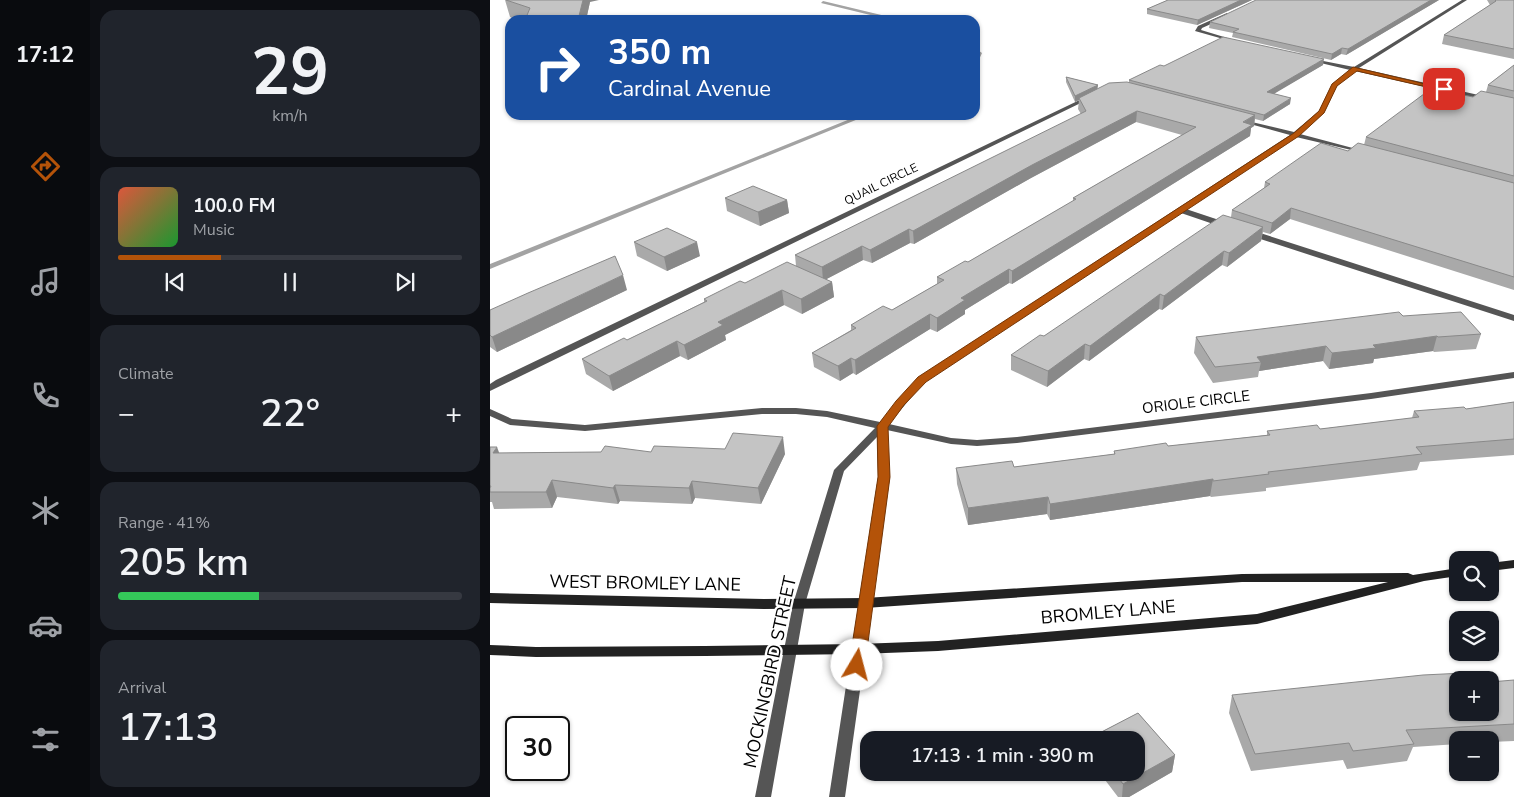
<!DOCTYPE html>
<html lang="en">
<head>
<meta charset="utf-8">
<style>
	body { margin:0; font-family:"Nunito Sans",sans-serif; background:#20242c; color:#f1f3f6; height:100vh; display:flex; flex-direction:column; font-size:19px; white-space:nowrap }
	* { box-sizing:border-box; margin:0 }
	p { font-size:16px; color:#9ea1a6 }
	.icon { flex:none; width:28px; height:28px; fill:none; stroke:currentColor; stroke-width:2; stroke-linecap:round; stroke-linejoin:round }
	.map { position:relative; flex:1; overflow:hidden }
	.panel { display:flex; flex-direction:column; gap:10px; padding:10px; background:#0d0f14; width:400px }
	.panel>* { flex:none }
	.banner { position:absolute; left:15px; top:15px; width:475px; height:105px; border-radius:15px; box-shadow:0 1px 4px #0004; background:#1a4fa0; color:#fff; overflow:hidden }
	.controls { position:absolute; left:959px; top:551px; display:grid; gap:10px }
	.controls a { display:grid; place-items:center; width:50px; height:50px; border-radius:10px; background:#171b24; box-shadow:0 1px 4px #0004; font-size:25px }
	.speed { position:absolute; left:15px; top:716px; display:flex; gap:10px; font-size:25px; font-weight:700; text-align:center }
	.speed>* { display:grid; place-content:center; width:65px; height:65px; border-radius:50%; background:#171b24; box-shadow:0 1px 4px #0004; line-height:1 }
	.speed .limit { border:2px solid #111; border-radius:8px; background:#fff; color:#111 }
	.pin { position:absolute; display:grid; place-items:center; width:42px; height:42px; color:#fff; margin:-21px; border-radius:10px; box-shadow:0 2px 8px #0006 }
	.me { position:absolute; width:55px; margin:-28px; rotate:8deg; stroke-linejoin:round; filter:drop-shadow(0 0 4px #0008) }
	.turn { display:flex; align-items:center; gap:18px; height:105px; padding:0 20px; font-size:22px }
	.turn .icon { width:65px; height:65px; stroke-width:2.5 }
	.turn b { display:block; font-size:35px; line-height:42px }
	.big { font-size:38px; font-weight:600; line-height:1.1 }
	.panel .card { flex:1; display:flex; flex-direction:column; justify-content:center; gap:8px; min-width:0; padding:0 18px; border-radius:15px; background:#20242c }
	.panel .dial { align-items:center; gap:0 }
	.dial b { font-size:65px; line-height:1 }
	.song { display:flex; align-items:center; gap:15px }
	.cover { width:60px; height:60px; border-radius:8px; background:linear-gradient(135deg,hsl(10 70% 55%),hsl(130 70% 35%)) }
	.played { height:5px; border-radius:2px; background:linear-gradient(90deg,#b45309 30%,#363941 30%) }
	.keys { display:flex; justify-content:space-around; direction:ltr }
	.heat { display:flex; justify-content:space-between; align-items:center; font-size:28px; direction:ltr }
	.charge { height:8px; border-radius:4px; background:linear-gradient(90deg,#34c759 41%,#363941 0) }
	.trip { position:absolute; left:370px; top:731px; width:285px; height:50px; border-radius:15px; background:#171b24; box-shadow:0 1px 4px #0004; font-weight:600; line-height:50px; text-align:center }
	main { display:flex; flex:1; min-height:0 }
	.menu { display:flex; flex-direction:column; width:90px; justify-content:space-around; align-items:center; background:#090b0e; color:#9ea1a6 }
	.menu .icon { width:35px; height:35px }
	.menu .active { color:#b45309 }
	.menu b { font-size:22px; color:#f1f3f6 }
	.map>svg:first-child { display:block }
</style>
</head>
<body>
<main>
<nav class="menu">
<b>17:12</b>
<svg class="icon active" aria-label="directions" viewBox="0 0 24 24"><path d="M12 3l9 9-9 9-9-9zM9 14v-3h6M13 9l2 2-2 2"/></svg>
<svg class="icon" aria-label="music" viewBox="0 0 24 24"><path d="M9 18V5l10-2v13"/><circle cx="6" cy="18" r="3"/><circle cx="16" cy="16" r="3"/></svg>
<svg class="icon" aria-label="phone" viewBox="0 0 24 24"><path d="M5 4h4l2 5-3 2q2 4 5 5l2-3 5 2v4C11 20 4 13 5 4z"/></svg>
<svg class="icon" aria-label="climate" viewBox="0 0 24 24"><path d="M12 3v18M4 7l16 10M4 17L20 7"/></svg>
<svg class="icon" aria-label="car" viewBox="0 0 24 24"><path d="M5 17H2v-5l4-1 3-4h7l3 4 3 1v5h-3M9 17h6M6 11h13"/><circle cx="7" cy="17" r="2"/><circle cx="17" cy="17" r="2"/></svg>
<svg class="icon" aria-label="filters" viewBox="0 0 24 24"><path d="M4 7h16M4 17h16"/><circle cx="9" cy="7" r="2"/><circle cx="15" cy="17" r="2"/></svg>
</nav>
<section class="panel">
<div class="card dial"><b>29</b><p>km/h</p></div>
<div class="card">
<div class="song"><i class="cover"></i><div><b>100.0 FM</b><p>Music</p></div></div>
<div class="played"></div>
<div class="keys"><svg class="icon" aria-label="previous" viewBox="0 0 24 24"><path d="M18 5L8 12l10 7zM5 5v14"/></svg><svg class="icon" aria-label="pause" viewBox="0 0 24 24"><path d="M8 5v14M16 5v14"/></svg><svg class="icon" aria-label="next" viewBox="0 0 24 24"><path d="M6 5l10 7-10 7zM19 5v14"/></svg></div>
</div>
<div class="card"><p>Climate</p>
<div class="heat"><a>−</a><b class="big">22°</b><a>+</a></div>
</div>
<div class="card"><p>Range · 41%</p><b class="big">205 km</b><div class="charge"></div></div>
<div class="card"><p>Arrival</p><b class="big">17:13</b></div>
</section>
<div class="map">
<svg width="1024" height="797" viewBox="0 0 1024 797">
	<rect width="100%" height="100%" fill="#fff"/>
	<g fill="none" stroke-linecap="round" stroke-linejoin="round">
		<!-- stream -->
		<path fill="#a3a3a3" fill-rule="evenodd" d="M333 1 408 19V20H401L331 3Z
			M485 48 492 53 487 64 485 65V59L487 53 485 51Z
			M370 115H378L0 269V264Z"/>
		<!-- street -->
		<path fill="#555" fill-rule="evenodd" d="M972 0H977L869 68 1024 103V107L865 71 847 86 834 113 810 134 874 151V153L806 137 696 209 738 223V227H732L691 213 435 381 399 424 461 438 487 440 527 437 881 393 1024 372V378L881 399 527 443 487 446 461 444 397 430 400 477 355 797H339L388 477 387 437 354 471 315 604 281 797H265L303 604 344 470 385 428 337 417 306 414H272L95 431 20 425 0 416V409L22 419 95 425 272 408H306L337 411 390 422 429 377 800 135 749 121V119L804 132 829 111 842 84 860 70 818 60V58L864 67Z
			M737 13 739 16 712 28 711 30 744 40V42L705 31 708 26Z
			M598 96 603 97 0 391V384L6 380Z
			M758 231H764L1024 315V321L758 235Z"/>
		<!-- secondary -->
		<path fill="#222" fill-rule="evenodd" d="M1024 560V568L1000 571V563Z
			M968 568V576L934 581 767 624 448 651 369 654 215 656 46 657 0 655V645L46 647 215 646 369 644 448 641 767 614 898 582H752L375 608 274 609 0 603V593L274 599 375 598 752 574 918 573 923 575Z"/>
	</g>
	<!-- wall -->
	<path fill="#a9a9a9" d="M15 0 100 2 96 20H27L20 17Z
		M678 0H762L707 25 657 14V9Z
		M949 0 856 55 851 54 841 60 742 37 743 33 719 28 720 22Z
		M997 0H1024V59L952 44 954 35 1000 5Z
		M833 65 784 93 800 104 773 121 765 119 764 126 761 128 760 136 522 284 519 283 475 310V314L447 332 440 329 366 375 363 373 350 381 324 367 322 353 361 330V325L402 310 447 284V277L478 262 583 201V198L692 135 646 122 541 178 424 244 420 243 382 263 373 260 336 279 342 282 344 297 312 314 294 305 235 335 236 340 198 360 190 356 123 391 96 374 92 359 137 340 214 302V299L255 283 306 266 305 255 591 114 588 109 589 100 585 102 576 82V77L608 85 607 89 639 83V80L674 66Z
		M1024 65V290L800 219 780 234 773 232 771 241 737 267 732 265 672 310 669 309 599 361 594 359 557 387 521 370V355L554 336 741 217 742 210 774 188 775 182 874 145 876 137 996 92 998 85Z
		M235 198 297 200 299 213 270 226 237 211Z
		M144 242 210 256 177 271 147 256Z
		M137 290 7 352 0 347V310Z
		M913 316 991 334 986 349 944 352 943 351 884 359 883 363 839 369 833 361 769 371 768 377 723 383 704 353 706 337Z
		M1024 402V455L930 462 927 470 776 488V491L721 497 720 496 560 520 557 514 478 525 467 484 466 468 524 467 624 454V451L678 446 777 435V431L830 429 922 418 924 411 976 409Z
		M0 447 9 453 161 452 295 454 271 504 205 498 202 504 130 501 128 504 67 497 62 508 4 509 2 502H0Z
		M1024 680V741L1000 742V740H968V744L923 747 917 761 857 769 853 760 761 771 739 713 742 695 968 712Z
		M648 713 685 755 682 772 639 797H628L609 772H646V740H598V739Z"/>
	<!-- shaded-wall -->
	<path fill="#898989" d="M93 0H109L100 2 96 20H88Z
		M751 0H762L707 25 708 20Z
		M941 0H949L856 55 858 49Z
		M852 48 851 54 841 60 842 54Z
		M834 59 833 65 777 98V92Z
		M20 65V75L17 66Z
		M608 85 607 91 589 98V100L585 102V96Z
		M801 98 800 104 773 121 774 115Z
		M647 111 646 122 541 178 424 244 423 231 542 165Z
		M765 115 764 126 761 128 760 136 522 284V271Z
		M297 200 299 213 270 226 268 212Z
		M801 208 800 219 780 234 782 223Z
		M773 227 771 241 737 267 739 253Z
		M419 229 420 243 382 263 380 250Z
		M207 242 210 256 177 271 174 257Z
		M372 246 373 260 333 281 332 267Z
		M734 251 732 265 672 310 674 296Z
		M519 269V283L475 310V314L447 332V318L471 298Z
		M133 275 137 290 7 352 2 337Z
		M342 282 344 297 312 314 311 299Z
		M292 290 294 305 235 335 236 340 198 360 194 345 228 322Z
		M670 294 669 309 599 361 600 346Z
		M440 314V329L366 375 365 360Z
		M947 336 943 351 884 359 883 363 839 369 842 353 883 345Z
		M187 341 190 356 123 391 119 376Z
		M595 344 594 359 557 387 558 371Z
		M836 346 833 361 769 371 771 362 767 357Z
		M361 358 363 373 350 381 348 366Z
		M293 437 295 454 271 504 268 488Z
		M7 447 13 463 3 453Z
		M723 479 720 496 560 520V504Z
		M62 480 67 497 62 508 56 492Z
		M202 481 205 498 202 504 199 488Z
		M125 485 130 501 128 504 123 488Z
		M558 497 557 514 478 525V508Z
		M685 755 682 772 639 797H632L633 784Z"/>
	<!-- building -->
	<path fill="#c4c4c4" stroke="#898989" d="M16 0H93L88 20H35L40 8Z
		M678 0H751L708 20 657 9Z
		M766 0H941L858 49 852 48 842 54 743 32 749 29 720 22Z
		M1005 0H1024V49L954 35 1006 1Z
		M733 37 834 59 777 92 801 98 774 115 639 80 670 65 674 66Z
		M20 59V65L17 66Z
		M1024 65V91L998 85Z
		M576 77 608 85 585 96Z
		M637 82 765 115 753 122 762 125 522 271 519 269 471 298 475 300 447 318 440 314 365 360 361 358 348 366 322 353 366 328 361 325 393 306 402 310 454 280 447 277 475 261 478 262 586 199 583 198 706 127 647 111 542 165 423 231 419 229 380 250 372 246 332 267 305 255 596 111 589 98 619 83Z
		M942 88 983 97 991 91 1024 98V176L876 137Z
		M831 143 858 151 868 143 1024 183V277L801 208 782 223 742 210 780 184 775 182Z
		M263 186 297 200 268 212 235 198Z
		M733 215 773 227 739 253 734 251 674 296 670 294 600 346 595 344 558 371 521 355 550 335 554 336Z
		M177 228 207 242 174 257 144 242Z
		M125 256 133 275 2 337 0 335V310L38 293Z
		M297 262 342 282 311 299 292 290 228 322 233 325 194 345 187 341 119 376 92 359 134 338 137 340 217 301 214 299 250 281 255 283Z
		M909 312 913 316 971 312 991 334 948 337 947 336 883 345 886 348 842 353 836 346 767 357 771 362 725 367 706 337Z
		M1024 402V439L926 447 932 454 778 472 779 474 723 481V479L560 504 558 497 478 508 466 468 522 461 524 467 625 454 624 451 676 443 678 446 780 435 777 431 827 425 830 429 929 417 924 411 974 407 976 409Z
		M243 433 293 437 268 488 202 481 199 488 125 485 123 488 62 480 56 492H0V488L1 486H0V447H7L3 453 111 452 115 446 161 452 164 446 235 449Z
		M974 673 978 680H968V712H1000V682L1024 680V724L916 730 924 744 863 751 859 743 765 754 742 695 933 675Z
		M648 713 685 755 633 784 624 772H646V740H598V739Z"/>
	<!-- route -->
	<path fill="#b45309" stroke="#753606" d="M863 67 957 89 954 91 867 71 847 86 834 113 809 136 436 382 414 405 398 427 400 477 375 665 372 669 367 671 362 669 359 665 388 477 387 426 406 401 428 377 804 133 829 111 842 84Z"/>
	<g text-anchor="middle" stroke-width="4.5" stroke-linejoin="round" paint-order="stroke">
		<!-- far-street labels -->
		<g font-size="12" fill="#000" stroke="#fff">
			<text transform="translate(391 184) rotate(-26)" y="4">QUAIL CIRCLE</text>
		</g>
		<!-- street labels -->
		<g font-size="15" fill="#000" stroke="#fff">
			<text transform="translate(706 402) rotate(-7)" y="5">ORIOLE CIRCLE</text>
		</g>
		<!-- near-street labels -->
		<g font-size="18" fill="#000" stroke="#fff">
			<text transform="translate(155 583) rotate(1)" y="6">WEST BROMLEY LANE</text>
			<text transform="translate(618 612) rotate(-5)" y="6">BROMLEY LANE</text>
			<text transform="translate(280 672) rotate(-78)" y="6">MOCKINGBIRD STREET</text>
		</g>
	</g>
</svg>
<div class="controls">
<a><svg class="icon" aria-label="search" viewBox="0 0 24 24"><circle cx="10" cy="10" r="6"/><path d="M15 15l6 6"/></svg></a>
<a><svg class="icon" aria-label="layers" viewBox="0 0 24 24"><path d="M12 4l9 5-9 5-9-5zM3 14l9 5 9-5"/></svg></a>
<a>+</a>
<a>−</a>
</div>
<div class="speed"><div class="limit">30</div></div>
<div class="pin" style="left:954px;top:89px;background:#d93025"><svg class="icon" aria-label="arrive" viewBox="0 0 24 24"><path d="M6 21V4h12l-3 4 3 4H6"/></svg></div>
<svg class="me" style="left:367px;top:665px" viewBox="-20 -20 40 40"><circle r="19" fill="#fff"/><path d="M0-13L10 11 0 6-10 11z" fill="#b45309"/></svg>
<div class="trip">17:13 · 1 min · 390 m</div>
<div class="banner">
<div class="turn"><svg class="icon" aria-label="right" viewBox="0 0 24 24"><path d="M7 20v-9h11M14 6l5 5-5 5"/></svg><div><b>350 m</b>Cardinal Avenue</div></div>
</div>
</div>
</main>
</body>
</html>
